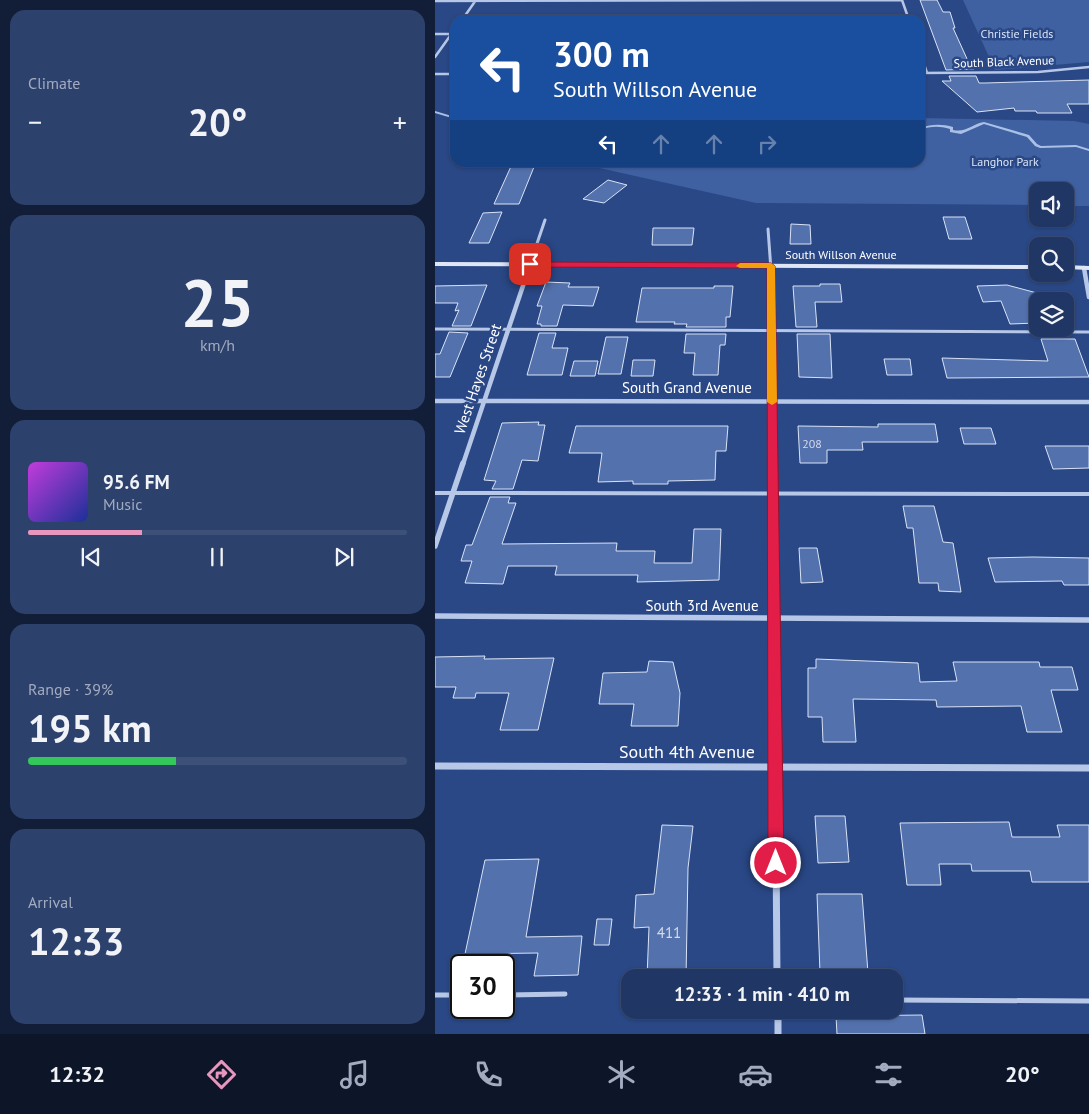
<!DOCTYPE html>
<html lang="en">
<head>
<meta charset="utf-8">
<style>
	body { margin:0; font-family:"PT Sans",sans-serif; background:#2d416d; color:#f1f3f6; height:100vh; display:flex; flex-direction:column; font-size:19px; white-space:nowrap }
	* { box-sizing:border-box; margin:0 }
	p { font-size:16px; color:#a2abbf }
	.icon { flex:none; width:28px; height:28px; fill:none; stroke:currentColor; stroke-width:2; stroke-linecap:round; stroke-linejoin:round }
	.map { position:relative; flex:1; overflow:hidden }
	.sheet { display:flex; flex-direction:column; gap:10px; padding:10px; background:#121e37; width:435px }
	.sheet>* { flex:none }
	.banner { position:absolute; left:15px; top:15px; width:475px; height:152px; border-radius:15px; box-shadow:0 1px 4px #0004,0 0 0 1px #3d5078; background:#1a4fa0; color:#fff; overflow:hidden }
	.controls { position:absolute; left:594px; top:182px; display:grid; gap:10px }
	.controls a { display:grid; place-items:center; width:45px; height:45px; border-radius:10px; background:#203664; box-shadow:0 1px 4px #0004,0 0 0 1px #3d5078; font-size:25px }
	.speed { position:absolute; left:15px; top:954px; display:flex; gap:10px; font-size:25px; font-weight:700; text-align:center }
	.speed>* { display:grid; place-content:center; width:65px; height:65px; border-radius:50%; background:#203664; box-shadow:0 1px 4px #0004,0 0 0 1px #3d5078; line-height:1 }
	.speed .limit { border:2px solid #111; border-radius:8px; background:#fff; color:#111 }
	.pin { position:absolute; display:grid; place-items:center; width:42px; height:42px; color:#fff; margin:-21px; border-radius:10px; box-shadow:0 2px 8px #0006 }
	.me { position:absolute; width:55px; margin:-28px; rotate:0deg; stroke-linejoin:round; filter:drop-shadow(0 0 4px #0008) }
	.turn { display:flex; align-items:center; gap:18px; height:105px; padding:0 20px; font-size:22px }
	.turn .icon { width:65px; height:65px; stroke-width:2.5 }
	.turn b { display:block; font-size:35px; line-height:42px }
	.lanes { display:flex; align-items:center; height:48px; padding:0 20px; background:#0003; justify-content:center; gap:25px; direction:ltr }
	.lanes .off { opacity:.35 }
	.big { font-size:38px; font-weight:800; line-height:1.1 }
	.sheet .widget { flex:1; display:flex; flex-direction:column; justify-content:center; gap:8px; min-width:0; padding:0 18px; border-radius:15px; background:#2d416d }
	.sheet .dial { align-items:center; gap:0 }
	.dial b { font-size:65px; line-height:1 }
	.song { display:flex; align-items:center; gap:15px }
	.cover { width:60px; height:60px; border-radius:8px; background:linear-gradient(135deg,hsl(290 70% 55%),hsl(230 70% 35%)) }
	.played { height:5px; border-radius:2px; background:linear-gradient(90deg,#e797bd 30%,#3d5078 30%) }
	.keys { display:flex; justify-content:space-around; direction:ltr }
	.heat { display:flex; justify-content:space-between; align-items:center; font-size:28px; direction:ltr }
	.charge { height:8px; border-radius:4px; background:linear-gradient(90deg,#34c759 39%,#3d5078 0) }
	.trip { position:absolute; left:186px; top:969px; width:282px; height:50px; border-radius:15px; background:#203664; box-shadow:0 1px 4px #0004,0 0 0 1px #3d5078; font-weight:800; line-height:50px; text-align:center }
	.menu { display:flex; height:80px; justify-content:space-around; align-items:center; background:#0d1628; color:#a2abbf }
	.menu .icon { width:35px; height:35px }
	.menu .selected { color:#e797bd }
	.menu b { font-size:22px; color:#f1f3f6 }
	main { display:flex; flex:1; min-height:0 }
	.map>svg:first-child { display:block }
</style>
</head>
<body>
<main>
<section class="sheet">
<div class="widget"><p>Climate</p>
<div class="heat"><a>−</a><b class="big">20°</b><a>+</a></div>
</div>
<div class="widget dial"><b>25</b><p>km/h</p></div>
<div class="widget">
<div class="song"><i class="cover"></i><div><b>95.6 FM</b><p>Music</p></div></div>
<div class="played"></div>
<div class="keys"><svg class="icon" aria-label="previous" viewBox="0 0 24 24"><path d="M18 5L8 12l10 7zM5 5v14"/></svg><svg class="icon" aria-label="pause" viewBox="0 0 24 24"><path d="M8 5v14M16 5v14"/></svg><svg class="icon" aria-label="next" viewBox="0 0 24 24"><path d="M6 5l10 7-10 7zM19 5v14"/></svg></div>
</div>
<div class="widget"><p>Range · 39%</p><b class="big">195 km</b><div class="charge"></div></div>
<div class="widget"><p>Arrival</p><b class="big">12:33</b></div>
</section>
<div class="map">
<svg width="654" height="1034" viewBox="0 0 654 1034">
	<rect width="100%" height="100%" fill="#2a4886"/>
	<!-- green -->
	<path fill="#3f61a2" d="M528 0H654V62L560 70Z
		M485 118 639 121 654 124V206H630V191H602V205L321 203 142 163 485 162Z"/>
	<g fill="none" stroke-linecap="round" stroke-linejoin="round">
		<!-- stream -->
		<path fill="#abc0e7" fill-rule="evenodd" d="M0 111 20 117V119L0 113Z
			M549 122 594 135 602 144 606 146 641 145 654 149V151L641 147 605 148 600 146 592 137 549 124 526 134 515 132V129C504 126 496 126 485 130V128C497 124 507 124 518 127V130C531 133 537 124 549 122Z"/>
	</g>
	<!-- building -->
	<path fill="#5371ad" stroke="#d9e3f6" d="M485 0H502L508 12H515L520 28H518L533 61H536L539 69 511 70Z
		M514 76H541L544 83H550L654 80V104H632L637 113H602L601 111H580L579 108 542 112 507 81H516Z
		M78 162H101L84 204H59Z
		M173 180 192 185 169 203 148 199Z
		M67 212 54 243H34L48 213Z
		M508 217H530L537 239H514Z
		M356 224 375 225 376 244H355Z
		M218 228H259L257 245H217Z
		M111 282 135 283 133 287H164L158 306 128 305 122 326H106V324H102L107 306H102Z
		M385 284H405L407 302H380L382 327H361L358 286H385Z
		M52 285 36 326H17L24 310 20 311 23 303H0V286Z
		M572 285 602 293V323L575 324 566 301 548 302 542 286Z
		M279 286H298L295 317H291V327H251L252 324H239L240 322H201L207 288H279Z
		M14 332 33 333 15 377H0V354H5Z
		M104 333H121L117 348H133L127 375H92Z
		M251 334H291L290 345H285L283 375H258L260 353H249Z
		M362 334H395L397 378 364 377Z
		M171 337H193L186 374H163Z
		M606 339H640L654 377 512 378 507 358 613 361Z
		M449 359H475L477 375H452Z
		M198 360H220L218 376H196Z
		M139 361H163L160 376H135Z
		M104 422 103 425H110L103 461 87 460 78 489H57L61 481 49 480 67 423Z
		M443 424H500L503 442H427L428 450H392V463H365L363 426 443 427Z
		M141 426H293L291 451H281L280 480 233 481V484H198V481L163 482 167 453H134Z
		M525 428H556L561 444H529Z
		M610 446H654V468L618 469Z
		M55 497H75L73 503H81L67 544 182 543 181 551H220L219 563H257L259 529H286L284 580 202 582 203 575H120L122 566H73L68 584 30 583 37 561H26L31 545H37Z
		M468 506H499L508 542 518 543 526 592 504 591 503 583H484L478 528H472Z
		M364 548H382L388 582 366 583Z
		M598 557 654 558V585H629L627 581 560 582 553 558Z
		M50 656 49 659 119 658 103 730H65L74 693H41L40 698H18L21 687H0V657Z
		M381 659 483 663 485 682 522 681 518 662H604L605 667H637L643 690H616L627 732H592L586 706 502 707 501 700 418 699 421 742H388L387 717H373V668H381Z
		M214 661 238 662 245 693 243 726H196L199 704H164L168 673 212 672Z
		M380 816H410L414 862 383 863Z
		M574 822 577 837H625L622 825H654V882H597L595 871H537L536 864H504L506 885H472L465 823Z
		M227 825 258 826 253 868 251 978H212L214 927 199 928 201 895 219 894Z
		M104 859 91 937 147 936 143 975 99 976 103 953 30 954 50 860Z
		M382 894H427L433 973H385Z
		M162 919H177L174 945H159Z
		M487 1015 490 1034H402L401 1016Z"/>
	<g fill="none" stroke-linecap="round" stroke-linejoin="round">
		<!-- lane-far2 -->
		<path stroke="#b6c7e7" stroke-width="3" d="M0 329 654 332"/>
		<!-- lane-far1 -->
		<path stroke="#b6c7e7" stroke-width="4" d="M0 493 654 494"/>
		<!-- lane -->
		<path stroke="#b6c7e7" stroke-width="5" d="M0 995H26
			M69 995 130 994
			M460 1000 654 1001"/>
		<!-- street-far4 -->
		<path stroke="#b6c7e7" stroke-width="2.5" d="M467 0 474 20
			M0 1 467 0
			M27 20 41 0
			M0 34H17
			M485 52 492 73
			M0 57 20 29
			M485 73 603 72 654 67
			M0 74H20"/>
		<!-- street-far3 -->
		<path stroke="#b6c7e7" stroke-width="3" d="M333 229 336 270
			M93 270 110 220"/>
		<!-- street-far2 -->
		<path stroke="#b6c7e7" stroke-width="4.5" d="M336 268 338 464
			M649 268 654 297
			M0 401 654 402
			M28 464 94 268"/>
		<!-- street-far1 -->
		<path stroke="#b6c7e7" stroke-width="5.5" d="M338 463 340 714
			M0 546 28 463
			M0 616 654 620"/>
		<!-- street -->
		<path stroke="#b6c7e7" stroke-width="7" d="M340 713 342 978
			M0 766 654 768
			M343 1010V1034"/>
		<!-- secondary -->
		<path fill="#dfe7f7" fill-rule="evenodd" d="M0 262 602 265V269L0 266Z
			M630 265 654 266V270L630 269Z"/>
	</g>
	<!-- route -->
	<path fill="#e11d48" stroke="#92132f" d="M92 262 336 263 340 266 349 863 346 868 341 870 335 868 333 863 332 268 95 267 91 264Z"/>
	<!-- slow -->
	<path fill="#f59e0b" d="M336 263 340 266 342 402 337 405 332 402V268H305L301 266 305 263Z"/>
	<g text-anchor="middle" stroke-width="5" stroke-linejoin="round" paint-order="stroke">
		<!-- far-park labels -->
		<g font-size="12" fill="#d9e3f6" stroke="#2a4886">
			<text x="582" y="38">Christie Fields</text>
			<text x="570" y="166">Langhor Park</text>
		</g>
		<!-- far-street labels -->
		<g font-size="12" fill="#fff" stroke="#2a4886">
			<text transform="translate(569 62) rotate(-2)" y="4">South Black Avenue</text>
			<text x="406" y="259">South Willson Avenue</text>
		</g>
		<!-- number labels -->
		<g font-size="12" fill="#d4dcea">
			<text x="377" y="448">208</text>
		</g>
		<!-- street labels -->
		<g font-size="15" fill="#fff" stroke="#2a4886">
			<text transform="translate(43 379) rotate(-71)" y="5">West Hayes Street</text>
			<text x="252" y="393">South Grand Avenue</text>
			<text x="267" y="611">South 3rd Avenue</text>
		</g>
		<!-- near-number labels -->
		<g font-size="15" fill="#d4dcea">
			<text x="234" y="938">411</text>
		</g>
		<!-- near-street labels -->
		<g font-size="18" fill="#fff" stroke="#2a4886">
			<text x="252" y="758">South 4th Avenue</text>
		</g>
	</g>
</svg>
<div class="controls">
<a><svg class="icon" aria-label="sound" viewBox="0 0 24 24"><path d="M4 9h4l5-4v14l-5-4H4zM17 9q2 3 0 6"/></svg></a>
<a><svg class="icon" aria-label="search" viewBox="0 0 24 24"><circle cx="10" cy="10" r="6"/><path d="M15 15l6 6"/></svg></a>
<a><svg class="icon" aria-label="layers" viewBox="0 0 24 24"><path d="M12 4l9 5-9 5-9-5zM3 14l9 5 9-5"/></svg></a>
</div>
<div class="speed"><div class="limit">30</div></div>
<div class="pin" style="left:95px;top:264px;background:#d93025"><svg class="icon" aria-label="arrive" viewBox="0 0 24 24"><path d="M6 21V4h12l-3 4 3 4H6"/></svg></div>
<svg class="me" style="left:341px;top:863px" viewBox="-20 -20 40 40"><circle r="17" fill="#e11d48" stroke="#fff" stroke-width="3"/><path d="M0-11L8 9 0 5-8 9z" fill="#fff"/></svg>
<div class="trip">12:33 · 1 min · 410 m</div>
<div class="banner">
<div class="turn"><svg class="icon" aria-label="left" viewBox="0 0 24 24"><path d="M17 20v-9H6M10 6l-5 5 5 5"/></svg><div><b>300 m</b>South Willson Avenue</div></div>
<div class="lanes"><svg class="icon" aria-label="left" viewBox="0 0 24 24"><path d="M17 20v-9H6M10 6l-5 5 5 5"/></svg><svg class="icon off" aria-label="ahead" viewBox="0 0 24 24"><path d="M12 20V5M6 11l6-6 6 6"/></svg><svg class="icon off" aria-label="ahead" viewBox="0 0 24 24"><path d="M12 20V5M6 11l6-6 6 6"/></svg><svg class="icon off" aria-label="right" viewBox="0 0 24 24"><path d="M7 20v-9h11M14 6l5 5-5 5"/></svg></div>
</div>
</div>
</main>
<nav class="menu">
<b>12:32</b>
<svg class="icon selected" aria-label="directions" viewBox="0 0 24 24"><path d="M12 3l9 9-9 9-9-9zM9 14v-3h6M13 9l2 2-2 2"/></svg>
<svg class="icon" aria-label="music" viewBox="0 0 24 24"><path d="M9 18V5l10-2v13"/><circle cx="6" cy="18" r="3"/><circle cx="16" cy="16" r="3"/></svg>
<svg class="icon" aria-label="phone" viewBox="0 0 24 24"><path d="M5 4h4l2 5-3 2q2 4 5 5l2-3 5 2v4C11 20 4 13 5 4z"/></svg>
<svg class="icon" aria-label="climate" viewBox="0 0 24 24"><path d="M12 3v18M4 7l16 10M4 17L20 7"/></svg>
<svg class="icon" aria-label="car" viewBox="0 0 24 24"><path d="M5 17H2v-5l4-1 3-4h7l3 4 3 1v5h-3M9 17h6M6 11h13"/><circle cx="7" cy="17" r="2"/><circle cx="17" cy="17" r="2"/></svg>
<svg class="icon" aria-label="filters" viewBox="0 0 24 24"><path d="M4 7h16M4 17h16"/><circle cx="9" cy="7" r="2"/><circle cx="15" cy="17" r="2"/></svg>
<b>20°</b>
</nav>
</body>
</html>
